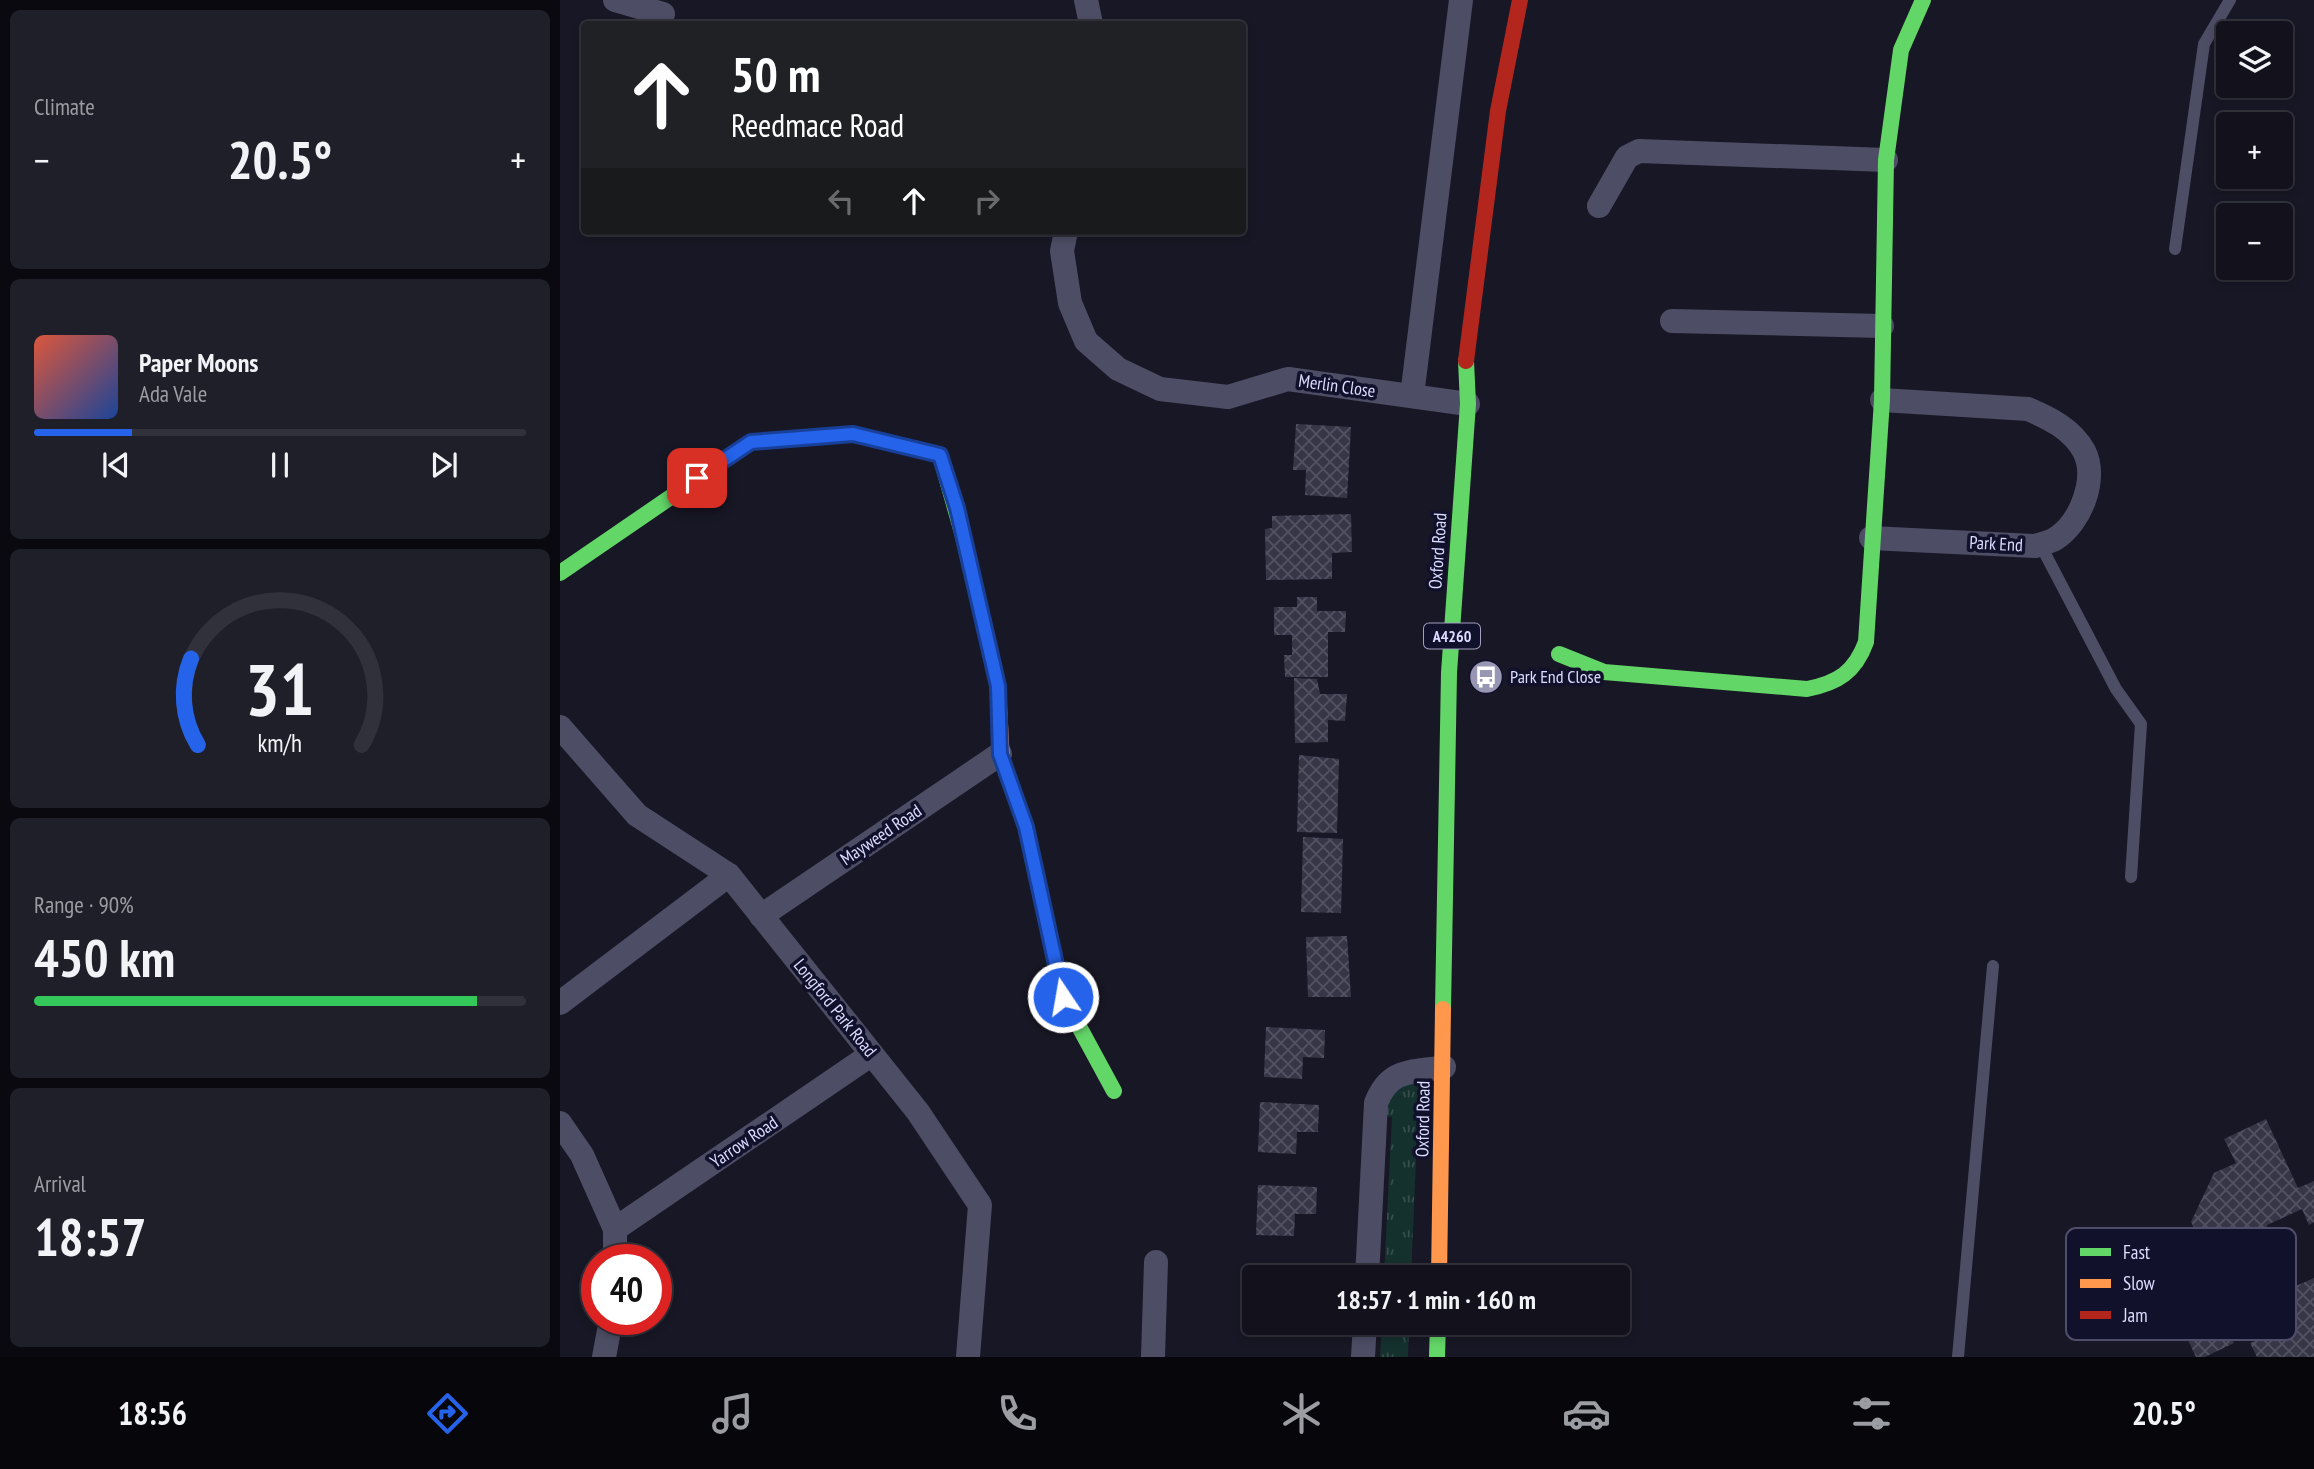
<!DOCTYPE html>
<html lang="en">
<head>
<meta charset="utf-8">
<style>
	body { margin:0; font-family:"PT Sans Narrow",sans-serif; background:#1f1f29; color:#f1f3f6; height:100vh; display:flex; flex-direction:column; font-size:26px; white-space:nowrap }
	* { box-sizing:border-box; margin:0 }
	p { font-size:23px; color:#9c9da3 }
	.icon { flex:none; width:38px; height:38px; fill:none; stroke:currentColor; stroke-width:2; stroke-linecap:round; stroke-linejoin:round }
	.map { position:relative; flex:1; overflow:hidden }
	.drawer { display:flex; flex-direction:column; gap:10px; padding:10px; background:#0a090f; width:560px }
	.drawer>* { flex:none }
	.guide { position:absolute; left:21px; top:21px; width:665px; height:214px; border-radius:7px; box-shadow:0 4px 10px #0003,0 0 0 2px #31313b; background:#202124; color:#fff; overflow:hidden }
	.tools { position:absolute; left:1656px; top:21px; display:grid; gap:14px }
	.tools a { display:grid; place-items:center; width:77px; height:77px; border-radius:7px; background:#12111c; box-shadow:0 4px 10px #0003,0 0 0 2px #31313b; font-size:35px }
	.speed { position:absolute; left:21px; top:1244px; display:flex; gap:14px; font-size:35px; font-weight:700; text-align:center }
	.speed>* { display:grid; place-content:center; width:91px; height:91px; border-radius:50%; background:#12111c; box-shadow:0 4px 10px #0003,0 0 0 2px #31313b; line-height:1 }
	.speed .limit { border:10px solid #d22; background:#fff; color:#111 }
	.pin { position:absolute; display:grid; place-items:center; width:60px; height:60px; color:#fff; margin:-30px; border-radius:14px; box-shadow:0 4px 10px #0006 }
	.me { position:absolute; width:77px; margin:-38px; rotate:348deg; stroke-linejoin:round; filter:drop-shadow(0 0 5px #0008) }
	.turn { display:flex; align-items:center; gap:24px; height:147px; padding:0 35px; font-size:32px }
	.turn .icon { width:91px; height:91px; stroke-width:2.5 }
	.turn b { display:block; font-size:49px; line-height:60px }
	.lanes { display:flex; align-items:center; height:66px; padding:0 35px; background:#0003; justify-content:center; gap:35px; direction:ltr }
	.lanes .off { opacity:.35 }
	.big { font-size:52px; font-weight:600; line-height:1.1 }
	.drawer .card { flex:1; display:flex; flex-direction:column; justify-content:center; gap:10px; min-width:0; padding:0 24px; border-radius:10px; background:#1f1f29 }
	.drawer .dial { align-items:center; gap:0 }
	.dial svg { height:182px; overflow:visible; fill:none; stroke:#31313b; stroke-width:7; stroke-linecap:round; text-anchor:middle }
	.dial text { fill:#f1f3f6; stroke:none }
	.song { display:flex; align-items:center; gap:21px }
	.cover { width:84px; height:84px; border-radius:10px; background:linear-gradient(135deg,hsl(10 70% 55%),hsl(220 70% 35%)) }
	.played { height:7px; border-radius:4px; background:linear-gradient(90deg,#2563eb 20%,#31313b 20%) }
	.keys { display:flex; justify-content:space-around; direction:ltr }
	.heat { display:flex; justify-content:space-between; align-items:center; font-size:38px; direction:ltr }
	.charge { height:10px; border-radius:5px; background:linear-gradient(90deg,#34c759 90%,#31313b 0) }
	.trip { position:absolute; left:682px; top:1265px; width:388px; height:70px; border-radius:7px; background:#12111c; box-shadow:0 4px 10px #0003,0 0 0 2px #31313b; font-weight:600; line-height:70px; text-align:center }
	.dock { display:flex; height:112px; justify-content:space-around; align-items:center; background:#07070b; color:#9c9da3 }
	.dock .icon { width:49px; height:49px }
	.dock .selected { color:#2563eb }
	.dock b { font-size:32px; color:#f1f3f6 }
	main { display:flex; flex:1; min-height:0 }
	.map>svg:first-child { display:block }
</style>
</head>
<body>
<main>
<section class="drawer">
<div class="card"><p>Climate</p>
<div class="heat"><a>−</a><b class="big">20.5°</b><a>+</a></div>
</div>
<div class="card">
<div class="song"><i class="cover"></i><div><b>Paper Moons</b><p>Ada Vale</p></div></div>
<div class="played"></div>
<div class="keys"><svg class="icon" aria-label="previous" viewBox="0 0 24 24"><path d="M18 5L8 12l10 7zM5 5v14"/></svg><svg class="icon" aria-label="pause" viewBox="0 0 24 24"><path d="M8 5v14M16 5v14"/></svg><svg class="icon" aria-label="next" viewBox="0 0 24 24"><path d="M6 5l10 7-10 7zM19 5v14"/></svg></div>
</div>
<div class="card dial"><svg viewBox="0 0 100 80">
<path d="M14 69A42 42 0 1 1 86 69"/>
<path d="M14 69A42 42 0 0 1 11 31" stroke="#2563eb"/>
<text x="50" y="56" font-size="32" font-weight="700">31</text>
<text x="50" y="72" font-size="11">km/h</text>
</svg></div>
<div class="card"><p>Range · 90%</p><b class="big">450 km</b><div class="charge"></div></div>
<div class="card"><p>Arrival</p><b class="big">18:57</b></div>
</section>
<div class="map">
<svg width="1754" height="1357" viewBox="0 0 1754 1357">
	<defs>
		<pattern id="grass-tufts" width="24" height="20" patternUnits="userSpaceOnUse" patternTransform="scale(1.75)"><rect width="24" height="20" fill="#15312e"/><path d="M3 7l-1-3M5 7V3M7 7l1-3M15 17l-1-3M17 17v-4M19 17l1-3" fill="none" stroke="#364e4d"/></pattern>
		<pattern id="building-cross-hatch" width="8" height="8" patternUnits="userSpaceOnUse" patternTransform="scale(1.75)"><rect width="8" height="8" fill="#363646"/><path d="M0 0l8 8M0 8l8-8" fill="none" stroke="#525262"/></pattern>
	</defs>
	<rect width="100%" height="100%" fill="#181725"/>
	<!-- grass -->
	<path fill="url(#grass-tufts)" d="M850 1083 857 1084 859 1090 851 1277H824L832 1117 824 1116 831 1092Z
		M822 1323H849L848 1357H820Z"/>
	<!-- building -->
	<path fill="url(#building-cross-hatch)" d="M736 424 791 427 787 498 745 495 746 470H733Z
		M791 514 792 552 772 553V579L706 580 705 529 712 528V516Z
		M737 597H757V611H786L785 632H768V677H725L724 655H732V635H714V607H737Z
		M734 678 757 679 760 694H787L785 721 768 720V742L735 743Z
		M739 755 779 759 777 833 737 832Z
		M743 837 783 839 781 913 741 912Z
		M787 936 791 997H748L746 937Z
		M706 1027 765 1030 764 1058 743 1057 742 1079 704 1077Z
		M700 1102 759 1105 758 1132H737L736 1154 698 1152Z
		M1706 1119 1738 1188 1754 1181V1222L1749 1225 1742 1209 1707 1225 1736 1286 1754 1278V1357H1697L1690 1343 1700 1339 1658 1247 1646 1253 1631 1222 1654 1173 1676 1163 1664 1139Z
		M698 1185 757 1187 756 1214H735L734 1236 696 1235Z
		M1635 1262 1674 1343 1645 1357H1636L1599 1279Z
		M695 1269 754 1272V1278H695Z"/>
	<g fill="none" stroke-linecap="round" stroke-linejoin="round">
		<!-- lane -->
		<path stroke="#4d4e65" stroke-width="12" d="M1615 249 1644 44 1670 0
			M1480 544 1556 689 1581 724 1571 877
			M1398 1357 1433 966"/>
		<!-- street -->
		<path stroke="#4d4e65" stroke-width="24" d="M55 0 103 14
			M526 0 531 24
			M1039 206 1067 157 1079 151 1326 160
			M506 231 502 251 510 303 526 341 558 369 600 389 668 397 728 379 908 404
			M1112 321 1322 326
			M852 396 901 0
			M1311 538 1475 546C1481 544 1490 542 1495 539 1521 523 1538 478 1524 451 1512 429 1489 418 1468 409L1322 400
			M0 727 77 815 169 875 358 1112 420 1205 408 1357
			M201 916 440 754
			M0 1003 169 875
			M0 1123 22 1155 55 1229V1260
			M55 1229 312 1054
			M807 1278 816 1103C830 1068 850 1073 884 1067
			M44 1357 51 1320
			M593 1357 596 1262
			M803 1357 805 1323"/>
		<!-- fast -->
		<path stroke="#63d668" stroke-width="16" d="M0 573 191 442 293 434 380 455 403 536
			M999 654 1044 672 1247 689C1278 683 1295 672 1306 642L1322 400 1326 160 1341 50 1363 0
			M442 761 466 827 503 997 554 1091
			M883 1009 889 673 908 404 906 361
			M877 1357 878 1323"/>
		<!-- slow -->
		<path stroke="#ff974d" stroke-width="16" d="M403 536 438 686 442 761
			M879 1278 883 1009"/>
		<!-- jam -->
		<path stroke="#b3261e" stroke-width="16" d="M906 361 938 111 960 0"/>
	</g>
	<g fill="none" stroke-linecap="round" stroke-linejoin="round">
		<!-- route casing -->
		<g stroke="#184099" stroke-width="18">
			<path id="route" d="M137 478 191 442 293 434 380 455 397 508 438 686 440 754 466 827 503 997"/>
		</g>
		<!-- route -->
		<use href="#route" stroke="#2563eb" stroke-width="12"/>
	</g>
	<!-- icons -->
	<defs>
		<g id="bus-disc" transform="scale(1.75)"><circle r="9.5" fill="#9797b3" stroke="#12112b"/><path d="M-5-6H5V4H4V6H2V4H-2V6H-4V4H-5ZM-3.5-4V0h7V-4ZM-3.5 1.2v1.5H-2V1.2ZM2 1.2v1.5H3.5V1.2Z" fill="#fff"/></g>
	</defs>
	<g fill-rule="evenodd">
		<use href="#bus-disc" x="926" y="677"/>
	</g>
	<g text-anchor="middle" stroke-width="7" stroke-linejoin="round" paint-order="stroke">
		<!-- shield labels -->
		<rect fill="#12112b" stroke="#9f9fbf" stroke-width="2" x="864" y="623.5" width="56" height="25" rx="5"/>
		<g font-size="16" font-weight="bold" fill="#dbdcff">
			<text x="892" y="642">A4260</text>
		</g>
		<!-- street labels -->
		<g font-size="18" fill="#dbdcff" stroke="#12112b">
			<text transform="translate(777 386) rotate(8)" y="6">Merlin Close</text>
			<text transform="translate(1436 544) rotate(3)" y="6">Park End</text>
			<text transform="translate(878 551) rotate(-86)" y="6">Oxford Road</text>
			<text transform="translate(321 835) rotate(-34)" y="6">Mayweed Road</text>
			<text transform="translate(275 1008) rotate(51)" y="6">Longford Park Road</text>
			<text transform="translate(863 1119) rotate(-89)" y="6">Oxford Road</text>
			<text transform="translate(184 1142) rotate(-34)" y="6">Yarrow Road</text>
		</g>
		<!-- poi labels -->
		<g font-size="18" fill="#dbdcff" stroke="#12112b" text-anchor="start">
			<text x="950" y="683">Park End Close</text>
		</g>
	</g>
	<!-- legend -->
	<rect x="1506" y="1228" width="230" height="112" rx="10" fill="#12112b" stroke="#4e4e6b" stroke-width="2"/>
	<rect x="1520" y="1248" width="31" height="8" fill="#63d668"/>
	<rect x="1520" y="1279" width="31" height="9" fill="#ff974d"/>
	<rect x="1520" y="1311" width="31" height="8" fill="#b3261e"/>
	<g font-size="19" fill="#dbdcff">
		<text x="1563" y="1259">Fast</text>
		<text x="1563" y="1290">Slow</text>
		<text x="1563" y="1322">Jam</text>
	</g>
</svg>
<div class="tools">
<a><svg class="icon" aria-label="layers" viewBox="0 0 24 24"><path d="M12 4l9 5-9 5-9-5zM3 14l9 5 9-5"/></svg></a>
<a>+</a>
<a>−</a>
</div>
<div class="speed"><div class="limit">40</div></div>
<div class="pin" style="left:137px;top:478px;background:#d93025"><svg class="icon" aria-label="arrive" viewBox="0 0 24 24"><path d="M6 21V4h12l-3 4 3 4H6"/></svg></div>
<svg class="me" style="left:503px;top:997px" viewBox="-20 -20 40 40"><circle r="17" fill="#2563eb" stroke="#fff" stroke-width="3"/><path d="M0-11L8 9 0 5-8 9z" fill="#fff"/></svg>
<div class="trip">18:57 · 1 min · 160 m</div>
<div class="guide">
<div class="turn"><svg class="icon" aria-label="ahead" viewBox="0 0 24 24"><path d="M12 20V5M6 11l6-6 6 6"/></svg><div><b>50 m</b>Reedmace Road</div></div>
<div class="lanes"><svg class="icon off" aria-label="left" viewBox="0 0 24 24"><path d="M17 20v-9H6M10 6l-5 5 5 5"/></svg><svg class="icon" aria-label="ahead" viewBox="0 0 24 24"><path d="M12 20V5M6 11l6-6 6 6"/></svg><svg class="icon off" aria-label="right" viewBox="0 0 24 24"><path d="M7 20v-9h11M14 6l5 5-5 5"/></svg></div>
</div>
</div>
</main>
<nav class="dock">
<b>18:56</b>
<svg class="icon selected" aria-label="directions" viewBox="0 0 24 24"><path d="M12 3l9 9-9 9-9-9zM9 14v-3h6M13 9l2 2-2 2"/></svg>
<svg class="icon" aria-label="music" viewBox="0 0 24 24"><path d="M9 18V5l10-2v13"/><circle cx="6" cy="18" r="3"/><circle cx="16" cy="16" r="3"/></svg>
<svg class="icon" aria-label="phone" viewBox="0 0 24 24"><path d="M5 4h4l2 5-3 2q2 4 5 5l2-3 5 2v4C11 20 4 13 5 4z"/></svg>
<svg class="icon" aria-label="climate" viewBox="0 0 24 24"><path d="M12 3v18M4 7l16 10M4 17L20 7"/></svg>
<svg class="icon" aria-label="car" viewBox="0 0 24 24"><path d="M5 17H2v-5l4-1 3-4h7l3 4 3 1v5h-3M9 17h6M6 11h13"/><circle cx="7" cy="17" r="2"/><circle cx="17" cy="17" r="2"/></svg>
<svg class="icon" aria-label="filters" viewBox="0 0 24 24"><path d="M4 7h16M4 17h16"/><circle cx="9" cy="7" r="2"/><circle cx="15" cy="17" r="2"/></svg>
<b>20.5°</b>
</nav>
</body>
</html>
